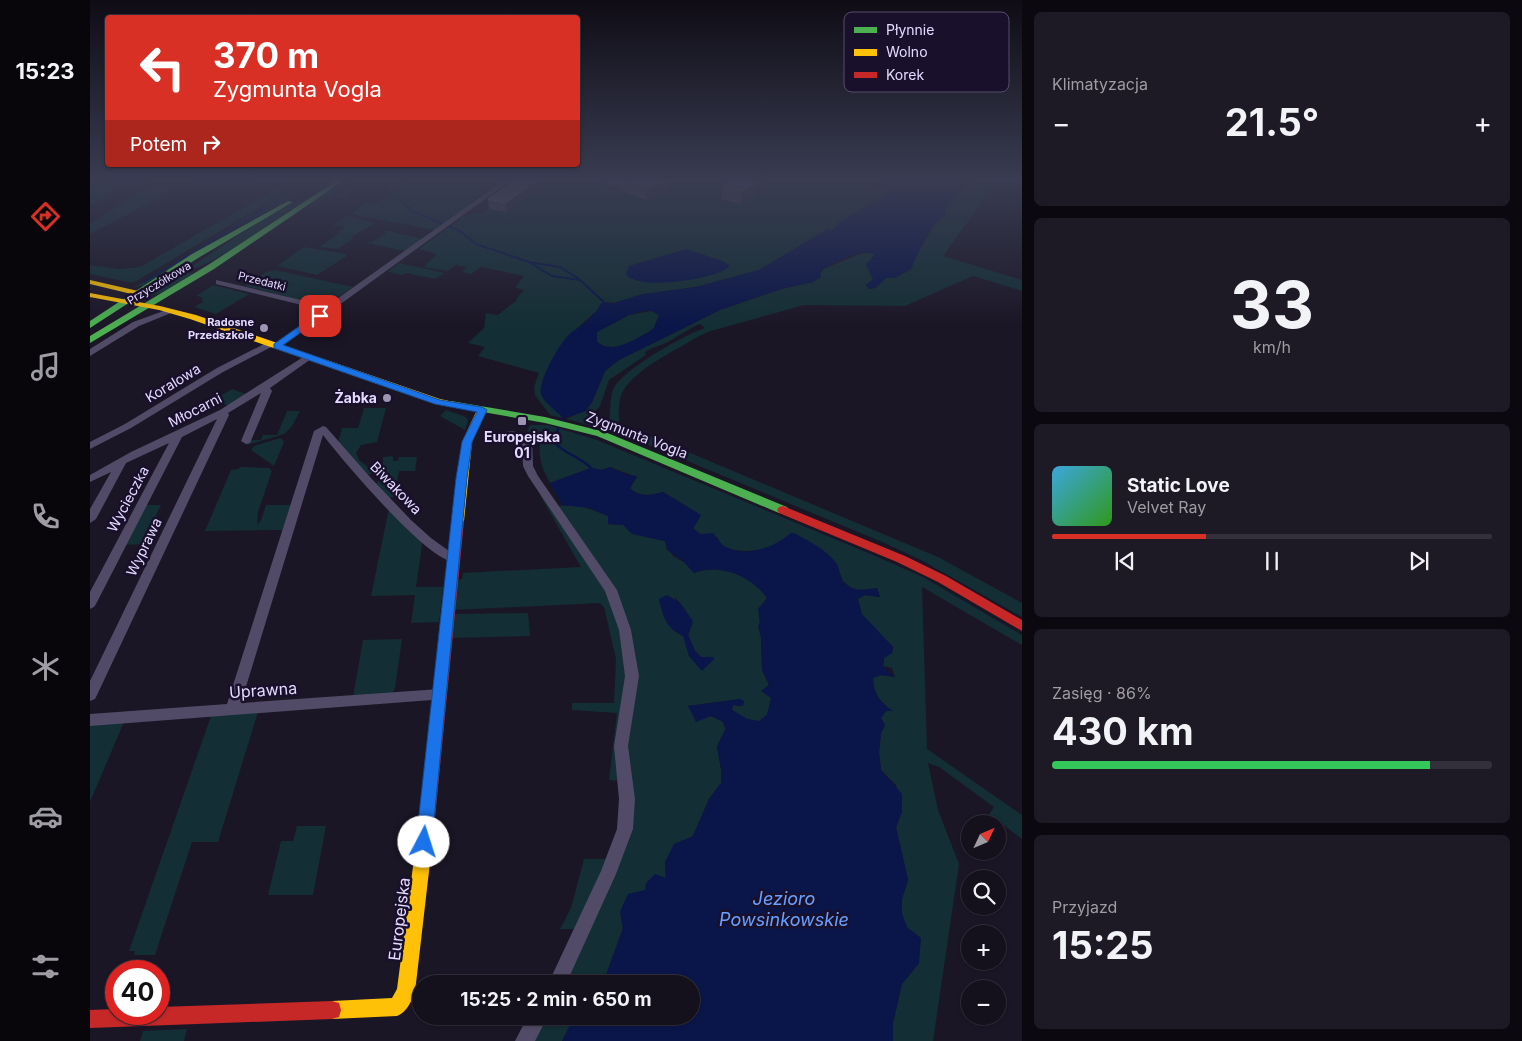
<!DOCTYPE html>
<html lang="pl">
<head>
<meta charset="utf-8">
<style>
	body { margin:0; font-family:Inter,sans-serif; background:#1d1925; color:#f1f3f6; height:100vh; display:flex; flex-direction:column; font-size:19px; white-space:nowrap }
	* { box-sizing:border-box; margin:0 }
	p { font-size:16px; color:#9d9da3 }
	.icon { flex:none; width:28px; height:28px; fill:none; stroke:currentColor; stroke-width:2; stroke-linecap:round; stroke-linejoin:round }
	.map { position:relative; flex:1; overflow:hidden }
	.details { display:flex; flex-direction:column; gap:12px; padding:12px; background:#0b090f; width:500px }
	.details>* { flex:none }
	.guide { position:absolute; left:15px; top:15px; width:475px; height:152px; border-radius:5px; box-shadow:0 1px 4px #0004,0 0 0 1px #33303b; background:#d93025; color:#fff; overflow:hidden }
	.needle { width:32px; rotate:46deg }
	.controls { position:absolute; left:871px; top:815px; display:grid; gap:10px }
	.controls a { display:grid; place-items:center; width:45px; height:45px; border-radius:50%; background:#14101c; box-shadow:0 1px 4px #0004,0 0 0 1px #33303b; font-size:25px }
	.speed { position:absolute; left:15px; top:960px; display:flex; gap:10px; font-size:25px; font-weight:700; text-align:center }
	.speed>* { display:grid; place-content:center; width:65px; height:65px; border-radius:50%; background:#14101c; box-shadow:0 1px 4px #0004,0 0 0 1px #33303b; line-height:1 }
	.speed .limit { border:8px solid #d22; background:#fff; color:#111 }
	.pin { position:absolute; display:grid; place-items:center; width:42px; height:42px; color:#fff; margin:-21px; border-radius:10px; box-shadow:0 2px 8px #0006 }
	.me { position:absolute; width:55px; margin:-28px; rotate:5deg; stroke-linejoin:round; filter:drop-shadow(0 0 4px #0008) }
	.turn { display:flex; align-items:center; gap:18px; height:105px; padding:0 25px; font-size:22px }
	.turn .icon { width:65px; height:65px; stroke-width:2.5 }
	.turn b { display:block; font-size:35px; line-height:42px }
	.then { display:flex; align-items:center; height:48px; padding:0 25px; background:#0003; gap:10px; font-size:19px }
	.big { font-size:38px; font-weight:700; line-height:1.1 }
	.details .card { flex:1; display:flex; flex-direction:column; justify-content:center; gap:8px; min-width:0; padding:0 18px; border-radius:8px; background:#1d1925 }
	.details .dial { align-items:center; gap:0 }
	.dial b { font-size:65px; line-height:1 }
	.song { display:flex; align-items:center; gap:15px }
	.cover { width:60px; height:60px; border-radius:8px; background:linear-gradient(135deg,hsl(200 70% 55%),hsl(110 70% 35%)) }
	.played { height:5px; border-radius:2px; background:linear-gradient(90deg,#d93025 35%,#33303b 35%) }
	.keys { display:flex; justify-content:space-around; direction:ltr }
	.heat { display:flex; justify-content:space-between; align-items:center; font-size:28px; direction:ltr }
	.charge { height:8px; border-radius:4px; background:linear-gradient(90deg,#34c759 86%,#33303b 0) }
	.trip { position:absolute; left:322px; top:975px; width:288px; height:50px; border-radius:25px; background:#14101c; box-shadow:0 1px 4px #0004,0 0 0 1px #33303b; font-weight:700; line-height:50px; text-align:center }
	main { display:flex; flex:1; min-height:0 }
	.tab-bar { display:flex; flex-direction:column; width:90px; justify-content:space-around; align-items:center; background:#08060b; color:#9d9da3 }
	.tab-bar .icon { width:35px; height:35px }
	.tab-bar .selected { color:#d93025 }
	.tab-bar b { font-size:22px; color:#f1f3f6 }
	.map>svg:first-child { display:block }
</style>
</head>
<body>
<main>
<nav class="tab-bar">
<b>15:23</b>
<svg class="icon selected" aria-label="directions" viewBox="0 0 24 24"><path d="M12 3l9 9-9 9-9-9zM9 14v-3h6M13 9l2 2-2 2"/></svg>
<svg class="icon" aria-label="music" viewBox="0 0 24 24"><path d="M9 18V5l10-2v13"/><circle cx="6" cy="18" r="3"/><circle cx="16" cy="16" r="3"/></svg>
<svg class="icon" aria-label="phone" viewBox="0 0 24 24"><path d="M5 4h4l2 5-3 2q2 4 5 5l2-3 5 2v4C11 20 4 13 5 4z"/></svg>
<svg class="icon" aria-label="climate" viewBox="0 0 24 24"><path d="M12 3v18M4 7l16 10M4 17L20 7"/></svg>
<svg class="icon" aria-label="car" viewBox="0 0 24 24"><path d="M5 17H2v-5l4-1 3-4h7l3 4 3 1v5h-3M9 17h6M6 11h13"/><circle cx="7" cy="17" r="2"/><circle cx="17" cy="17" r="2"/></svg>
<svg class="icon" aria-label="filters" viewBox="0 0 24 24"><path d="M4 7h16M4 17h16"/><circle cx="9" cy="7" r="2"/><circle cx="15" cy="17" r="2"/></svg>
</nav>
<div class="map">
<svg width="932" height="1041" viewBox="0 0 932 1041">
	<rect width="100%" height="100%" fill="#1b1626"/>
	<!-- green -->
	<path fill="#132e34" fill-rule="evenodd" d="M67 181H101L0 234V224Z
		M200 181H213L45 282H37L0 274V265L29 269 50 267Z
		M216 181H230L124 240 54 285 43 288Z
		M257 181H409L379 204 382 205 345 230 261 214 276 203 285 205 302 195 299 190 273 185 252 199 244 198 255 191 248 190 224 206 219 205Z
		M422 181H795L790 190 800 192 748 224 750 225 742 230 738 229 669 270 606 287 553 294 524 303 517 302C492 324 470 340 457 372 455 380 449 387 452 395 455 406 469 407 472 418L460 415 445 395 444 387 449 373 388 356 395 347 378 343 394 328 396 313 408 315 427 300 426 299 434 290 427 288 426 286 434 276 391 267 381 274 372 272 377 267 366 265 357 271 334 267 347 254 329 249 374 216 392 213 420 194 418 188 414 187Z
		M880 181H907L853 256 932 280V291L883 276 815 306 714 305 621 331 609 336C587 350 544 369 532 393 528 402 529 413 529 423L848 557 932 603V617L831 560 797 544 518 428C521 416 519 401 523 390 529 372 595 334 615 328L610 324C598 329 589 336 578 342 570 346 562 347 555 352L556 355 519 380 510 406 503 414 513 423 510 428 476 419 496 410 502 402 515 371 529 360 630 310 691 289 723 282 734 269 767 255 777 252 785 254 776 265 784 280 776 285 779 289 785 288 796 278H805L821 269 825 257 855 208Z
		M10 183 35 185 0 205V188Z
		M210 200V203C191 215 115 272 98 269L173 219Z
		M257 216 286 223 261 237 264 238 248 249 229 247 250 233 248 232 255 227 243 225Z
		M294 231H298L333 239 315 251 278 243V241L281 242 296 233Z
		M214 247 256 254 257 256 227 275 187 266Z
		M309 263 355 273 345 279 316 273 312 275 298 272Z
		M185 270 263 287 235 306 155 286 176 272Z
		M89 271 104 274C93 280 72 298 58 294Z
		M123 285 159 294 126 314 104 307 113 302 111 297 106 296Z
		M562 311 569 315 564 328 559 332C543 340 523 355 507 342V332L539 315Z
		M142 389 159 395 140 406 123 400Z
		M274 408H296L287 442 271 445 266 453 269 460 283 471 280 475 273 472 248 443 252 428H268Z
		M356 410 376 417 378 421 375 430 350 416Z
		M197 411H210L202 426 194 434 157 445 158 440H171L173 435H187Z
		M440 425H458L507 440 783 555 833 577 932 635V645L832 587 837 749 932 815V839L899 814 904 807 849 767 838 763 848 810 869 864 843 1041H803V1023L812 984 829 963 812 914V899L818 880 806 827 812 812 806 785 791 770 789 752 791 733 795 725 790 718 796 711H802C789 700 784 694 783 678L791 675 805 677 802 668 793 666 794 658 802 653 803 647 771 614 768 598 775 595 790 597 787 589 769 590 760 587 753 581 746 563 701 533C696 537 691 542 685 545 672 552 632 556 628 538L610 534 603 528 610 515 573 492C561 495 550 498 540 488L547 477 520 467 512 470 501 468 460 483C453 470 448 459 450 444H440L435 435Z
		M187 439 191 438 194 442 184 466 161 450 164 446Z
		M303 456V461H308L309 457H327L325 471H309L304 497 297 498 286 486 293 465V457Z
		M150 467 179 468 182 471 168 512 167 525 171 520 176 505H201L193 530 115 531 141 470 149 469Z
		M450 495H452L518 589 537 657 530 781 519 780 527 713 482 710V703H524L526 659 514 607 510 603 363 610 367 580 372 579 373 573 491 567Z
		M55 505H71L52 544 34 545Z
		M489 505 518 516V524L533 525 556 537 575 541 583 556 594 562 604 573C630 563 662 576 677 598L669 617 670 622 668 626 671 637 672 670 679 685 672 691 682 698 677 715 669 722 657 719 642 710 643 705 650 706V699L598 706 632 721 636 729 627 746 631 769V783L619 799 603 836 593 842 575 862 576 879 555 890 530 912 533 928 516 975 502 984H472L538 834 535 765 536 624 466 506ZM585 597 595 609 602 625 598 635 605 651 611 657H623L624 659 612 670 599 656Z
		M299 508 333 538 326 587H353L349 622 321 623 325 595 281 596Z
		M438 613 440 636 360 638 363 614Z
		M312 639 305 688 302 694 263 697 273 640Z
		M168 712 128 842H102L65 955H44L45 951H39L121 716Z
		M34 722 0 802V725Z
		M207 826H236L223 895H178L191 841H203Z
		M494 859H518L484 929H470L481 908Z
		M456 1016H485L472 1041H441Z
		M97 1029 94 1041H50L53 1031Z"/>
	<!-- water -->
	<path fill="#0a1649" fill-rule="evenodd" d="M795 181H880L855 208 856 215C839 223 829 253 821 269L805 278H796L785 288 779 289 776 285 783 279 776 264 785 255C771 247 746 262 734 269L730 272 731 277 723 282 691 289 630 310 529 360 515 371 502 402 496 411 474 418C470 416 452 399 451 394 448 380 471 340 482 332 492 325 506 315 511 303H524L553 294 606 287 669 270 738 229 742 230 749 225 747 224 800 193 784 187ZM553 311H562L569 315 564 328 559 332C543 340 523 355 507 342V332L539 315Z
		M596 249 633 261 640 266C627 279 571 285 553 282 548 281 543 279 538 277L536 273 539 266Z
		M520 467 537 475 547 476 540 488C549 498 561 495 573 492L611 515 603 529 610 534 623 533C628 538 629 544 636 547 657 558 685 547 701 533H704C718 541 736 549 746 563 750 568 749 577 753 582 761 592 776 590 787 588L790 597 775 595 768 599 772 614 803 647 802 653 794 658 793 666 805 677 791 675 783 678C784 695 789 701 803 711H796L791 718 795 725 791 733 789 752 791 770 812 794V812L806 827 818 880 812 899V914L817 927 831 938 829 963 812 984 803 1023V1041H472L485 1016H601V984H502L516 975 533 928 530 912 538 894 555 890 556 883 565 874 576 878 575 862 584 844 603 836 619 799 631 783V769L627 746 636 728 632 721 621 716 606 722 598 706 650 699 654 701 653 706 643 705 642 710 657 719 669 721 677 715 681 698 671 691 679 685 672 670 671 637 668 626 670 622 668 609 677 598C662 576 629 563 604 573L594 562 577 550 575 541 542 534 533 525 518 524V516L500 508 472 505 460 483 501 468 512 470Z
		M577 595 589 602 603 621 598 635 605 651 611 657H623L624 659 612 671 599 656 593 636C576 628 573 617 569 599Z"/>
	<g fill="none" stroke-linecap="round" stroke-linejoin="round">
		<!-- stream-far1 -->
		<path stroke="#0a1649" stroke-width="2" d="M311 181 304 193 322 211 370 231 386 244 439 262 462 276 490 280 516 304
			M439 262 470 267 489 279
			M54 282 221 181"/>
		<!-- stream -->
		<path stroke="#0a1649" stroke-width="2.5" d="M474 415 463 441C476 456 487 454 501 468"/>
		<!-- street -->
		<path fill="#514b67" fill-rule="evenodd" d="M413 181H420L190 348 183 346 133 372 41 428 0 449V442L35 424 127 368 178 342 185 343 232 310 126 284V280L237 306Z
			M79 309 86 311 49 326 0 356V349L43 322Z
			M218 354 222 357 221 359 180 388 182 391 160 443 156 444 151 441 171 393 138 413 139 415 7 695 5 699 0 701V681L127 419 92 437 6 604 4 607 0 609V592L79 443 36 463 6 519 0 523V509L21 472 0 482V475L41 452 130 410Z
			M233 426 236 427 280 477 321 520 341 538 370 559 368 562C343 569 250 457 233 435L151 703 350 689 355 691 357 695 355 699 0 726V714L137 704 224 431Z
			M421 431 437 434 442 439 443 466 448 476 527 590 541 630 549 676 538 746 545 799 543 829 526 874 476 984H458L511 871 527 829 529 799 524 746 535 676 529 630 515 591 438 476 433 466 432 440 417 436 416 434 417 432Z
			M438 1016H458L445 1041H425Z"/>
		<!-- fast -->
		<path fill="#4caf50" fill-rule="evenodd" d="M246 181H253L124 269 0 343V336L118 265Z
			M198 201 203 202 108 258 0 328V321L102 254Z
			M361 401 455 417 515 432 697 507 699 510 697 513H689L507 436 455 423 358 406V402Z"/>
		<!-- slow -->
		<path fill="#ffc107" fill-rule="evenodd" d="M0 280 57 293 58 295 54 297 0 284Z
			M0 293 70 306 106 315 350 399 364 402 366 404 361 407 345 404 100 319 69 310 0 297Z
			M392 407 397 410 382 442 374 521 368 525 362 521 372 442 387 410Z
			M336 821 342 823 344 828 325 992C321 1002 317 1012 307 1016L242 1019 235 1017 233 1010 235 1003 242 1001 302 998 307 989 328 828 330 823Z"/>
		<!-- jam -->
		<path fill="#c62828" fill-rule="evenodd" d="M693 506 815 556 856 576 932 620V631L848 582 807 562 689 513 687 510 689 507Z
			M368 517 374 521 344 828 342 833 336 835 330 833 328 828 362 521Z
			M242 1001 249 1003 251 1010 249 1017 242 1019 0 1028V1010L26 1009V1014H69V1007Z"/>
	</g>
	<!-- wall -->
	<path fill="#474054" d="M425 181H461L456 183 416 212 399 209 398 199Z
		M511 181H579L578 191 556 200 511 182Z
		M641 181 666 196 650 204 631 199 633 185Z"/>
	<!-- shaded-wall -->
	<path fill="#2e283a" d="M446 181H461L456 183 416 212 415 203Z
		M574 181H579L578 191 556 200 557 188Z
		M668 182 666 196 650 204 651 191Z"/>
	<!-- building -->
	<path fill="#585066" stroke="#6e667e" d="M425 181H446L415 203 398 199Z
		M538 181H574L557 188Z
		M641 181H664L668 182 651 191 633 185Z"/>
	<!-- sky -->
	<linearGradient id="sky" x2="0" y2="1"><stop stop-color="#0f0c15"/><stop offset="0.55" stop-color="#393c52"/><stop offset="1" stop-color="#393c52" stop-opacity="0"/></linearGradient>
	<rect width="932" height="327" fill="url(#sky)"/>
	<!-- route -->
	<path fill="#1a73e8" stroke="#114b97" d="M227 314 234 316 193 345 350 400 392 407 397 410 382 442 377 478 342 842 340 847 334 850 328 847 326 842 366 478 372 442 387 412 345 404 184 348V344Z"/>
	<!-- markers -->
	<g fill="#9e95b3" stroke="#19102c" stroke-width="2">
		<circle cx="174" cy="328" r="5"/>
		<circle cx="297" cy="398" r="5"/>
		<rect x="427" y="416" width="10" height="10" rx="2.5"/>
	</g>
	<g text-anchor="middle" stroke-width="5" stroke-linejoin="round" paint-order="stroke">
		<!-- far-street labels -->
		<g font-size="11" fill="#e5daff" stroke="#19102c">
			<text transform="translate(172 281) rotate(14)" y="4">Przedatki</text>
			<text transform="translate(69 283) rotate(-31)" y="4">Przyczółkowa</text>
		</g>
		<!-- far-poi labels -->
		<g font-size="11" font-weight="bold" fill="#e5daff" stroke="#19102c" text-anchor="end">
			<text x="164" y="326">Radosne<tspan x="164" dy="13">Przedszkole</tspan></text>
		</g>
		<!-- street labels -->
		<g font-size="14" fill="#e5daff" stroke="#19102c">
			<text transform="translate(83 383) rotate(-31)" y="5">Koralowa</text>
			<text transform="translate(105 410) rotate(-27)" y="5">Młocarni</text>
			<text transform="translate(547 435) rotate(21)" y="5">Zygmunta Vogla</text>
			<text transform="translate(306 488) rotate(46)" y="5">Biwakowa</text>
			<text transform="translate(38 499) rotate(-62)" y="5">Wycieczka</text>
			<text transform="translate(54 547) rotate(-64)" y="5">Wyprawa</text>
		</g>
		<!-- poi labels -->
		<g font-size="14" font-weight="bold" fill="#e5daff" stroke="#19102c" text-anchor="end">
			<text x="287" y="403">Żabka</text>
			<text x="432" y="442" text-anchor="middle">Europejska<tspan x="432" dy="16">01</tspan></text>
		</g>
		<!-- near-street labels -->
		<g font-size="16" fill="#e5daff" stroke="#19102c">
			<text transform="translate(173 690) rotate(-4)" y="6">Uprawna</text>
			<text transform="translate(309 919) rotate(-83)" y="6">Europejska</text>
		</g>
		<!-- near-water labels -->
		<g font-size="18" font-style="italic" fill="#68a1ff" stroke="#19102c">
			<text x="694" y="905">Jezioro<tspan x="694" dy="21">Powsinkowskie</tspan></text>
		</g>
	</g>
	<!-- legend -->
	<rect x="754" y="12" width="165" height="80" rx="8" fill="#19102c" stroke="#564d6b" stroke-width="1"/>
	<rect x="764" y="27" width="23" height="6" fill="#4caf50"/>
	<rect x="764" y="49" width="23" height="7" fill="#ffc107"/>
	<rect x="764" y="72" width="23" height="6" fill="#c62828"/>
	<g font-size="14" fill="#e5daff">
		<text x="796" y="35">Płynnie</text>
		<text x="796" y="57">Wolno</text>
		<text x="796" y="80">Korek</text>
	</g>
</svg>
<div class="controls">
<a><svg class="needle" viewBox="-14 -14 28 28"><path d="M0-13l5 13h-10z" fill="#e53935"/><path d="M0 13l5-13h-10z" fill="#9d9da3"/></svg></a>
<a><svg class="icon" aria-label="search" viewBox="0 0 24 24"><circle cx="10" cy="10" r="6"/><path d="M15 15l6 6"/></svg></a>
<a>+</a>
<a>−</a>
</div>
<div class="speed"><div class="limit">40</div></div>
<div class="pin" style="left:230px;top:316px;background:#d93025"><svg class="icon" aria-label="arrive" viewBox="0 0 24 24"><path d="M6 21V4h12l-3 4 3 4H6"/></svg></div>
<svg class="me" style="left:334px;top:842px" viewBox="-20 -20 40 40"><circle r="19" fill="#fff"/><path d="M0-13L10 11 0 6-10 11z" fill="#1a73e8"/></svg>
<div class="trip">15:25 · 2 min · 650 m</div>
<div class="guide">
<div class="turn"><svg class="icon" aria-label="left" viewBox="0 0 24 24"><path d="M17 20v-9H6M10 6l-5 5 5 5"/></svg><div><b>370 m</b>Zygmunta Vogla</div></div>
<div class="then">Potem<svg class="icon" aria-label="right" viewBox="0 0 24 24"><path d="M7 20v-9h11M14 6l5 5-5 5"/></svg></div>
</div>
</div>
<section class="details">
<div class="card"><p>Klimatyzacja</p>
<div class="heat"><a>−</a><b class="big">21.5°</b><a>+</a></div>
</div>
<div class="card dial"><b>33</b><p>km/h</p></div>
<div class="card">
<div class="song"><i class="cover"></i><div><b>Static Love</b><p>Velvet Ray</p></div></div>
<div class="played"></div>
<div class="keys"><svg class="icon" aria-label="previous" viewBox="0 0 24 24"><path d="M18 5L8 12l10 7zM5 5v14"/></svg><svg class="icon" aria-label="pause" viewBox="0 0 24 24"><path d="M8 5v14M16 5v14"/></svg><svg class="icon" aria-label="next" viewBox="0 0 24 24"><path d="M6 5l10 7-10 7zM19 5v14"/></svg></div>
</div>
<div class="card"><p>Zasięg · 86%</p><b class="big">430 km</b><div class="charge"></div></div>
<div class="card"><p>Przyjazd</p><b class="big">15:25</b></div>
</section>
</main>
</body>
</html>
